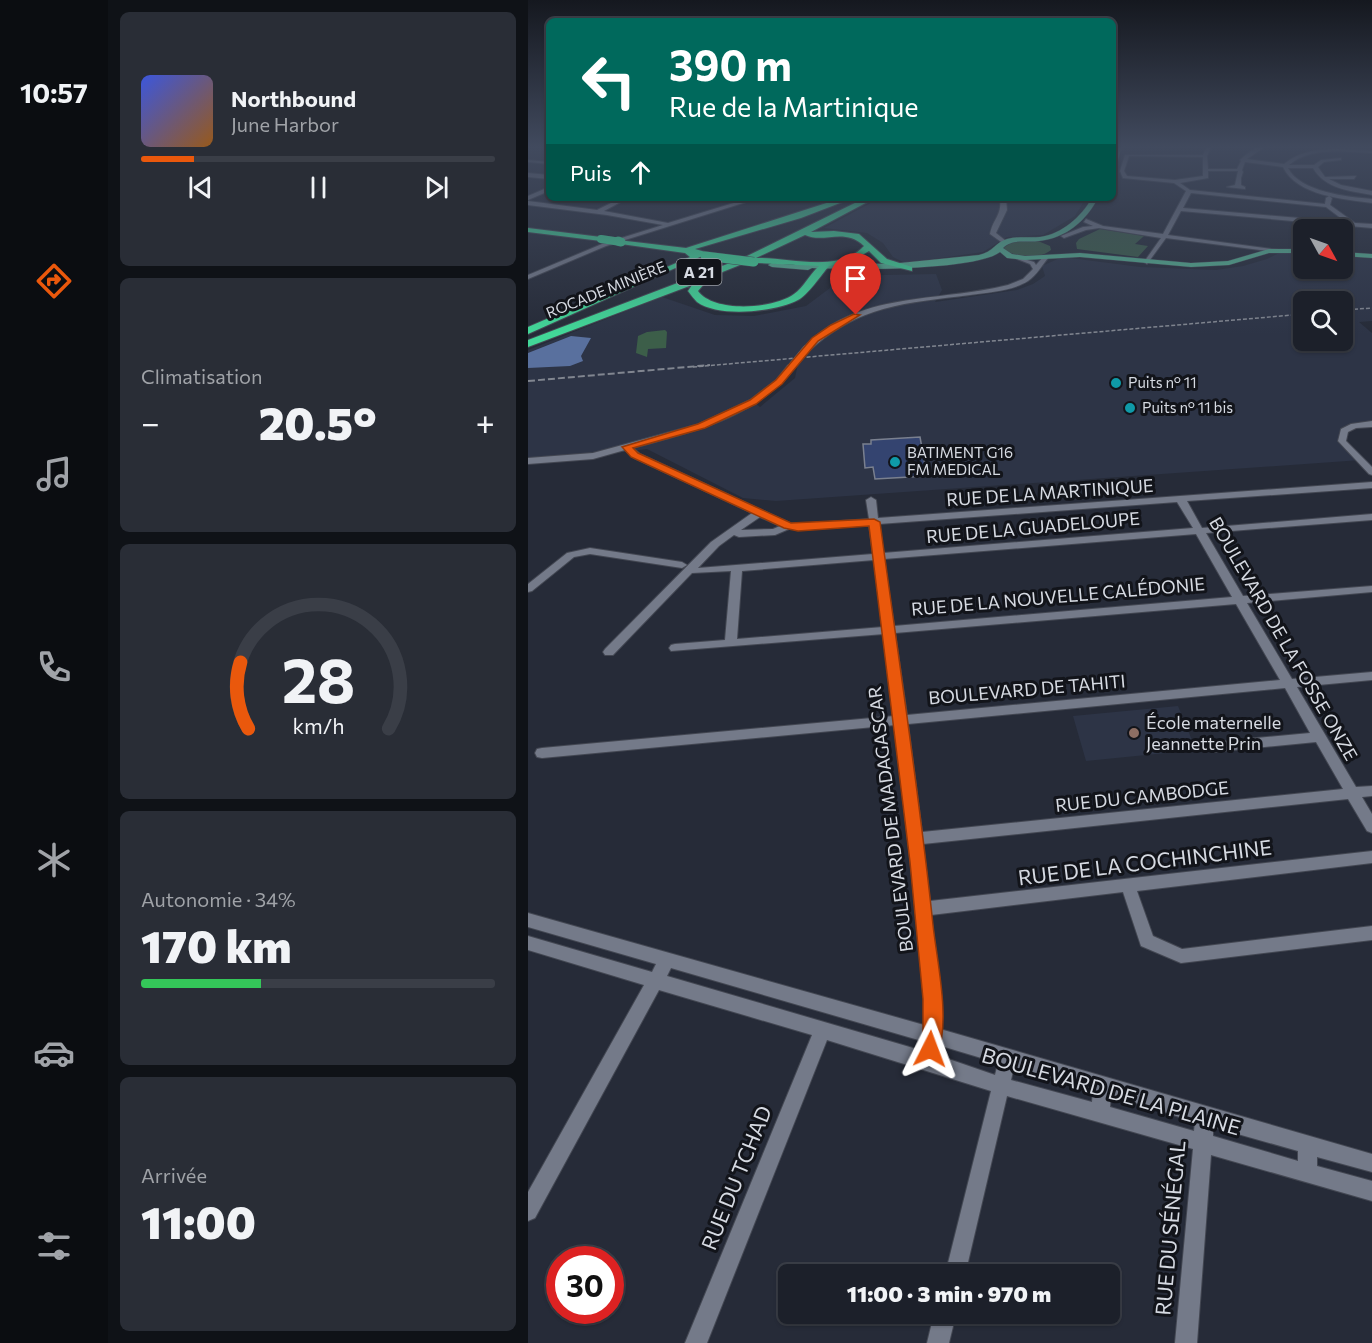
<!DOCTYPE html>
<html lang="fr">
<head>
<meta charset="utf-8">
<style>
	body { margin:0; font-family:Commissioner,sans-serif; background:#292d36; color:#f1f3f6; height:100vh; display:flex; flex-direction:column; font-size:22px; white-space:nowrap }
	* { box-sizing:border-box; margin:0 }
	p { font-size:20px; color:#a0a3a8 }
	.icon { flex:none; width:33px; height:33px; fill:none; stroke:currentColor; stroke-width:2; stroke-linecap:round; stroke-linejoin:round }
	.map { position:relative; flex:1; overflow:hidden }
	.sheet { display:flex; flex-direction:column; gap:12px; padding:12px; background:#0f1217; width:420px }
	.sheet>* { flex:none }
	.banner { position:absolute; left:18px; top:18px; width:570px; height:183px; border-radius:9px; box-shadow:0 2px 4px #0004,0 0 0 2px #3a3e47; background:#00695c; color:#fff; overflow:hidden }
	.needle { width:39px; rotate:130deg }
	.controls { position:absolute; left:765px; top:219px; display:grid; gap:12px }
	.controls a { display:grid; place-items:center; width:60px; height:60px; border-radius:9px; background:#1c202a; box-shadow:0 2px 4px #0004,0 0 0 2px #3a3e47; font-size:30px }
	.speed { position:absolute; left:18px; top:1246px; display:flex; gap:12px; font-size:30px; font-weight:700; text-align:center }
	.speed>* { display:grid; place-content:center; width:78px; height:78px; border-radius:50%; background:#1c202a; box-shadow:0 2px 4px #0004,0 0 0 2px #3a3e47; line-height:1 }
	.speed .limit { border:9px solid #d22; background:#fff; color:#111 }
	.pin { position:absolute; display:grid; place-items:center; width:51px; height:51px; color:#fff; margin:-62px -26px; border-radius:50% 50% 50% 0; rotate:-45deg; box-shadow:0 0 6px #0007 }
	.pin .icon { rotate:45deg }
	.me { position:absolute; width:66px; margin:-33px; rotate:3deg; stroke-linejoin:round; filter:drop-shadow(0 0 4px #0008) }
	.turn { display:flex; align-items:center; gap:21px; height:126px; padding:0 24px; font-size:27px }
	.turn .icon { width:78px; height:78px; stroke-width:2.5 }
	.turn b { display:block; font-size:42px; line-height:51px }
	.then { display:flex; align-items:center; height:57px; padding:0 24px; background:#0003; gap:12px; font-size:22px }
	.big { font-size:45px; font-weight:800; line-height:1.1 }
	.sheet .widget { flex:1; display:flex; flex-direction:column; justify-content:center; gap:9px; min-width:0; padding:0 21px; border-radius:9px; background:#292d36 }
	.sheet .dial { align-items:center; gap:0 }
	.dial svg { height:156px; overflow:visible; fill:none; stroke:#3a3e47; stroke-width:7; stroke-linecap:round; text-anchor:middle }
	.dial text { fill:#f1f3f6; stroke:none }
	.song { display:flex; align-items:center; gap:18px }
	.cover { width:72px; height:72px; border-radius:9px; background:linear-gradient(135deg,hsl(230 70% 55%),hsl(30 70% 35%)) }
	.played { height:6px; border-radius:3px; background:linear-gradient(90deg,#ea580c 15%,#3a3e47 15%) }
	.keys { display:flex; justify-content:space-around; direction:ltr }
	.heat { display:flex; justify-content:space-between; align-items:center; font-size:33px; direction:ltr }
	.charge { height:9px; border-radius:4px; background:linear-gradient(90deg,#34c759 34%,#3a3e47 0) }
	.trip { position:absolute; left:250px; top:1264px; width:342px; height:60px; border-radius:9px; background:#1c202a; box-shadow:0 2px 4px #0004,0 0 0 2px #3a3e47; font-weight:800; line-height:60px; text-align:center }
	main { display:flex; flex:1; min-height:0 }
	.dock { display:flex; flex-direction:column; width:108px; justify-content:space-around; align-items:center; background:#0b0d11; color:#a0a3a8 }
	.dock .icon { width:42px; height:42px }
	.dock .selected { color:#ea580c }
	.dock b { font-size:27px; color:#f1f3f6 }
	.map>svg:first-child { display:block }
</style>
</head>
<body>
<main>
<nav class="dock">
<b>10:57</b>
<svg class="icon selected" aria-label="directions" viewBox="0 0 24 24"><path d="M12 3l9 9-9 9-9-9zM9 14v-3h6M13 9l2 2-2 2"/></svg>
<svg class="icon" aria-label="music" viewBox="0 0 24 24"><path d="M9 18V5l10-2v13"/><circle cx="6" cy="18" r="3"/><circle cx="16" cy="16" r="3"/></svg>
<svg class="icon" aria-label="phone" viewBox="0 0 24 24"><path d="M5 4h4l2 5-3 2q2 4 5 5l2-3 5 2v4C11 20 4 13 5 4z"/></svg>
<svg class="icon" aria-label="climate" viewBox="0 0 24 24"><path d="M12 3v18M4 7l16 10M4 17L20 7"/></svg>
<svg class="icon" aria-label="car" viewBox="0 0 24 24"><path d="M5 17H2v-5l4-1 3-4h7l3 4 3 1v5h-3M9 17h6M6 11h13"/><circle cx="7" cy="17" r="2"/><circle cx="17" cy="17" r="2"/></svg>
<svg class="icon" aria-label="filters" viewBox="0 0 24 24"><path d="M4 7h16M4 17h16"/><circle cx="9" cy="7" r="2"/><circle cx="15" cy="17" r="2"/></svg>
</nav>
<section class="sheet">
<div class="widget">
<div class="song"><i class="cover"></i><div><b>Northbound</b><p>June Harbor</p></div></div>
<div class="played"></div>
<div class="keys"><svg class="icon" aria-label="previous" viewBox="0 0 24 24"><path d="M18 5L8 12l10 7zM5 5v14"/></svg><svg class="icon" aria-label="pause" viewBox="0 0 24 24"><path d="M8 5v14M16 5v14"/></svg><svg class="icon" aria-label="next" viewBox="0 0 24 24"><path d="M6 5l10 7-10 7zM19 5v14"/></svg></div>
</div>
<div class="widget"><p>Climatisation</p>
<div class="heat"><a>−</a><b class="big">20.5°</b><a>+</a></div>
</div>
<div class="widget dial"><svg viewBox="0 0 100 80">
<path d="M14 69A42 42 0 1 1 86 69"/>
<path d="M14 69A42 42 0 0 1 10 35" stroke="#ea580c"/>
<text x="50" y="56" font-size="32" font-weight="700">28</text>
<text x="50" y="72" font-size="11">km/h</text>
</svg></div>
<div class="widget"><p>Autonomie · 34%</p><b class="big">170 km</b><div class="charge"></div></div>
<div class="widget"><p>Arrivée</p><b class="big">11:00</b></div>
</section>
<div class="map">
<svg width="844" height="1343" viewBox="0 0 844 1343">
	<rect width="100%" height="100%" fill="#262b38"/>
	<!-- built -->
	<path fill="#2d3446" fill-rule="evenodd" d="M352 198H558L547 216 515 235 479 237 455 252 377 263 365 257 355 243 339 233 296 228Z
		M753 252 775 254 776 268H814L815 256 844 258V321L831 322 844 333V424L826 426 816 431 814 441 833 460 248 501 215 498 119 449 0 464V350L134 297 187 315 226 316 278 306 302 288 307 276 408 274 414 290 407 302 489 290 505 284 517 276 514 266 534 257 612 267 688 270 715 266 739 259ZM776 302H814V340H776ZM270 363 267 378 232 407 226 402Z
		M650 706 668 750 558 761 545 716Z"/>
	<!-- green -->
	<path fill="#3c5e49" d="M572 229 616 236 607 244 620 246 610 257 549 249 548 243 551 239Z
		M486 241H510L522 246 523 250C509 261 487 258 475 248Z
		M137 330 139 332 138 348 120 349 119 357 108 353 110 336 119 332Z"/>
	<!-- water -->
	<path fill="#59709e" d="M43 336 63 338 53 356 55 361 42 366 0 368V353Z"/>
	<!-- building -->
	<path fill="#344470" stroke="#7a808f" stroke-width="1.5" d="M392 437 399 476 347 479 345 467 337 468 335 444H343V440Z"/>
	<g fill="none" stroke-linecap="round" stroke-linejoin="round">
		<!-- minor casing -->
		<g stroke="#434752" stroke-width="2">
			<path id="minor" d="M679 146H684L679 156 680 169H709L713 161 712 160C719 154 727 146 738 146L719 159 756 164C780 144 814 149 844 151V153C818 152 783 146 761 165H786L793 160 813 158V160L796 162 790 167 797 177 828 176 826 179H801L813 185 844 191V195C823 191 797 189 785 168H760C772 192 820 197 844 199V203C816 199 769 196 755 167L717 162 714 170 715 172 713 178V185L717 187V189L699 187 707 185 710 171H680V178L652 183 662 190 797 204 798 198 801 196 804 198 802 205 827 223 844 224V228L653 211 640 235 751 250 748 252 638 238 619 264 616 262 633 238 571 228 558 230 536 238 533 236 555 227 565 226 556 222 558 219 575 226 635 234 658 191 646 183 595 178 592 171 597 155H675ZM601 156 675 157V176L647 180 599 176 596 171ZM663 193 798 207 818 222 655 208Z
				M0 160 21 162V164L0 162Z
				M0 173 21 175V179L0 177Z
				M21 187V191L0 200V196Z
				M93 198H100L76 211 140 223 222 198H231L78 246 0 279V275L74 244 135 225 79 215 0 205V201L69 210Z
				M472 198H478L479 210 468 233 478 241 476 244 462 234C465 218 474 216 472 198Z
				M516 256 521 257C514 265 509 275 500 281 484 291 461 292 442 295 379 303 330 305 281 351L274 349C328 290 410 303 480 285L495 279 505 269 502 264 489 259V257L506 262 508 265Z
				M260 365 267 367C229 418 163 432 105 448L112 454 262 523 270 524 341 519 338 500 343 497 348 500 350 518 844 482V488L659 501 674 528 844 514V520L678 533 715 596 844 586V592L719 603 764 679 844 672V680L769 687 828 787 844 786V796L834 797 844 814V833L839 831 820 799 395 844 402 901 844 851V863L609 891 625 936 654 949 844 926V940L653 963 613 946 595 892 403 915 411 977 412 1029 844 1154V1172L789 1157V1166L844 1181V1201L683 1155 669 1343H647L665 1149 479 1096 437 1275H417L463 1091 299 1040 179 1343H157L284 1035 131 990 7 1218 0 1221V1192L116 985 0 950V936L124 972 128 964 0 927V913L396 1025V999L393 956 367 725 14 758 9 757 7 753 9 749 14 748 366 716 356 634 143 651 141 648 143 645 147 644 197 640 203 571 164 573 85 655H77L75 652 77 649 183 542 224 513 106 458 97 450 65 459 0 464V458L65 453 171 424 222 400 248 380ZM649 502 665 528 355 553 351 524ZM232 517 252 526 245 529 213 530ZM341 525 345 554 170 568 191 546 206 535 211 537 247 535 261 529ZM668 534 704 597 366 626 356 559ZM346 560 355 627 209 639 214 571ZM708 604 752 680 379 715 367 633ZM757 688 782 733 686 742 681 744 679 747 681 750 686 752 788 742 815 789 394 832 380 724ZM143 968 394 1041 392 1050 139 976ZM410 1045 470 1063 467 1075 409 1055ZM486 1067 565 1090 564 1102 483 1080ZM583 1095 667 1122 666 1131 582 1107ZM685 1127 770 1151V1161L685 1136Z
				M844 421V427L828 428 820 432 818 441 844 467V475L841 474 810 441 813 429 823 424Z
				M62 548 154 562 159 565 154 568 62 554 46 557 4 591 0 592V584L39 553Z
				M406 1314H428L421 1343H399Z"/>
		</g>
		<!-- major casing -->
		<g stroke="#434752" stroke-width="1">
			<path id="major" d="M588 146H594L588 167 585 169Z
				M564 198H570C558 221 538 238 511 241 499 243 485 238 475 248L484 254 497 256 552 253 663 263 700 261 741 249H776V253H741L701 265 663 267 552 257 497 260 479 258 472 252C448 271 317 270 284 268L280 270 244 267 240 265 244 263 266 265 270 262 362 264 451 255C465 252 468 242 479 239 490 236 501 238 512 237 534 234 553 217 564 198Z
				M814 252 844 254V258L814 256Z"/>
		</g>
		<!-- highway casing -->
		<g stroke="#434752" stroke-width="2">
			<path id="highway" d="M314 198H325L273 218 167 249 181 253 0 334V327L162 257 157 253 93 244H90V240L158 248Z
				M337 198H347L283 232 306 231 331 234 359 259 384 267V271L353 263 341 251 324 261 301 266C294 274 280 295 270 300 247 312 191 318 169 302 166 299 163 295 160 291L164 285 0 347V340L215 258ZM277 235C296 244 316 227 336 246 310 274 261 257 228 258ZM227 259V262L230 263 291 266C281 275 276 287 266 294 245 309 186 313 170 291L182 277Z
				M0 228 73 237 77 239 73 241 0 232Z"/>
		</g>
		<!-- minor -->
		<use href="#minor" fill="#747a89" fill-rule="evenodd"/>
		<!-- major -->
		<use href="#major" fill="#56b292" fill-rule="evenodd"/>
		<!-- highway -->
		<use href="#highway" fill="#42d798" fill-rule="evenodd"/>
		<!-- rail-far1 -->
		<path stroke="#818690" stroke-width="1.5" stroke-dasharray="4 2" stroke-linecap="butt" d="M814 310 844 308
			M165 367 776 314"/>
		<!-- rail -->
		<path stroke="#818690" stroke-width="2" stroke-dasharray="7 3" stroke-linecap="butt" d="M0 381 182 365"/>
		<!-- minor-bridge casing -->
		<g stroke="#434752" stroke-width="8" stroke-linecap="butt">
			<path id="minor-bridge" d="M263 367 278 349"/>
		</g>
		<!-- highway-bridge-far1 casing -->
		<g stroke="#434752" stroke-width="8" stroke-linecap="butt">
			<path id="highway-bridge-far1" d="M73 239 93 242"/>
		</g>
		<!-- highway-bridge casing -->
		<g stroke="#434752" stroke-width="10" stroke-linecap="butt">
			<path id="highway-bridge" d="M90 241 93 242
				M177 256 226 262"/>
		</g>
		<!-- minor-bridge -->
		<use href="#minor-bridge" stroke="#747a89" stroke-width="7"/>
		<!-- highway-bridge-far1 -->
		<use href="#highway-bridge-far1" stroke="#42d798" stroke-width="8"/>
		<!-- highway-bridge -->
		<use href="#highway-bridge" stroke="#42d798" stroke-width="9"/>
	</g>
	<!-- sky -->
	<linearGradient id="sky" x2="0" y2="1"><stop stop-color="#15181f"/><stop offset="0.44" stop-color="#414a5e"/><stop offset="1" stop-color="#414a5e" stop-opacity="0"/></linearGradient>
	<rect width="844" height="334" fill="url(#sky)"/>
	<!-- route -->
	<path fill="#ea580c" stroke="#983908" stroke-width="1.5" d="M326 314 332 315 290 341 254 384 228 404 177 428 105 448 110 453 263 523 346 519 352 522C370 656 391 790 405 925 409 962 423 1021 409 1056L402 1059 395 1056 392 1049 395 1037V999L382 862 341 526 270 531 256 528 103 457 94 447 170 424 222 400 248 380 284 338 303 325Z"/>
	<!-- markers -->
	<g fill="#0f9aa8" stroke="#12141a" stroke-width="2">
		<circle cx="588" cy="383" r="6"/>
		<circle cx="602" cy="408" r="6"/>
		<circle cx="367" cy="462" r="6"/>
	</g>
	<circle fill="#8d6e63" stroke="#12141a" stroke-width="2" cx="606" cy="733" r="6"/>
	<g text-anchor="middle" stroke-width="6" stroke-linejoin="round" paint-order="stroke">
		<!-- far-street labels -->
		<g font-size="15" fill="#d6dae2" stroke="#12141a">
			<text transform="translate(78 290) rotate(-22)" y="5">ROCADE MINIÈRE</text>
		</g>
		<!-- far-poi labels -->
		<g font-size="15" fill="#d6dae2" stroke="#12141a" text-anchor="start">
			<text x="600" y="388">Puits n° 11</text>
			<text x="614" y="413">Puits n° 11 bis</text>
			<text x="379" y="458">BATIMENT G16<tspan x="379" dy="17">FM MEDICAL</tspan></text>
		</g>
		<!-- shield labels -->
		<rect fill="#12141a" stroke="#9b9fa6" stroke-width="1.5" x="148.5" y="259" width="45" height="26" rx="4.5"/>
		<g font-size="16" font-weight="bold" fill="#d6dae2">
			<text x="171" y="278">A 21</text>
		</g>
		<!-- street labels -->
		<g font-size="18" fill="#d6dae2" stroke="#12141a">
			<text transform="translate(522 493) rotate(-4)" y="6">RUE DE LA MARTINIQUE</text>
			<text transform="translate(505 528) rotate(-5)" y="6">RUE DE LA GUADELOUPE</text>
			<text transform="translate(530 597) rotate(-5)" y="6">RUE DE LA NOUVELLE CALÉDONIE</text>
			<text transform="translate(755 639) rotate(60)" y="6">BOULEVARD DE LA FOSSE ONZE</text>
			<text transform="translate(499 690) rotate(-5)" y="6">BOULEVARD DE TAHITI</text>
			<text transform="translate(614 797) rotate(-6)" y="6">RUE DU CAMBODGE</text>
			<text transform="translate(363 819) rotate(-97)" y="6">BOULEVARD DE MADAGASCAR</text>
		</g>
		<!-- poi labels -->
		<g font-size="18" fill="#d6dae2" stroke="#12141a" text-anchor="start">
			<text x="618" y="729">École maternelle<tspan x="618" dy="21">Jeannette Prin</tspan></text>
		</g>
		<!-- near-street labels -->
		<g font-size="21" fill="#d6dae2" stroke="#12141a">
			<text transform="translate(617 863) rotate(-7)" y="7">RUE DE LA COCHINCHINE</text>
			<text transform="translate(583 1092) rotate(16)" y="7">BOULEVARD DE LA PLAINE</text>
			<text transform="translate(209 1178) rotate(-68)" y="7">RUE DU TCHAD</text>
			<text transform="translate(643 1228) rotate(-85)" y="7">RUE DU SÉNÉGAL</text>
		</g>
	</g>
</svg>
<div class="controls">
<a><svg class="needle" viewBox="-14 -14 28 28"><path d="M0-13l5 13h-10z" fill="#e53935"/><path d="M0 13l5-13h-10z" fill="#a0a3a8"/></svg></a>
<a><svg class="icon" aria-label="search" viewBox="0 0 24 24"><circle cx="10" cy="10" r="6"/><path d="M15 15l6 6"/></svg></a>
</div>
<div class="speed"><div class="limit">30</div></div>
<div class="pin" style="left:328px;top:315px;background:#d93025"><svg class="icon" aria-label="arrive" viewBox="0 0 24 24"><path d="M6 21V4h12l-3 4 3 4H6"/></svg></div>
<svg class="me" style="left:402px;top:1049px" viewBox="-20 -20 40 40"><path d="M0-17L14 15 0 8-14 15z" fill="#ea580c" stroke="#fff" stroke-width="4"/></svg>
<div class="trip">11:00 · 3 min · 970 m</div>
<div class="banner">
<div class="turn"><svg class="icon" aria-label="left" viewBox="0 0 24 24"><path d="M17 20v-9H6M10 6l-5 5 5 5"/></svg><div><b>390 m</b>Rue de la Martinique</div></div>
<div class="then">Puis<svg class="icon" aria-label="ahead" viewBox="0 0 24 24"><path d="M12 20V5M6 11l6-6 6 6"/></svg></div>
</div>
</div>
</main>
</body>
</html>
